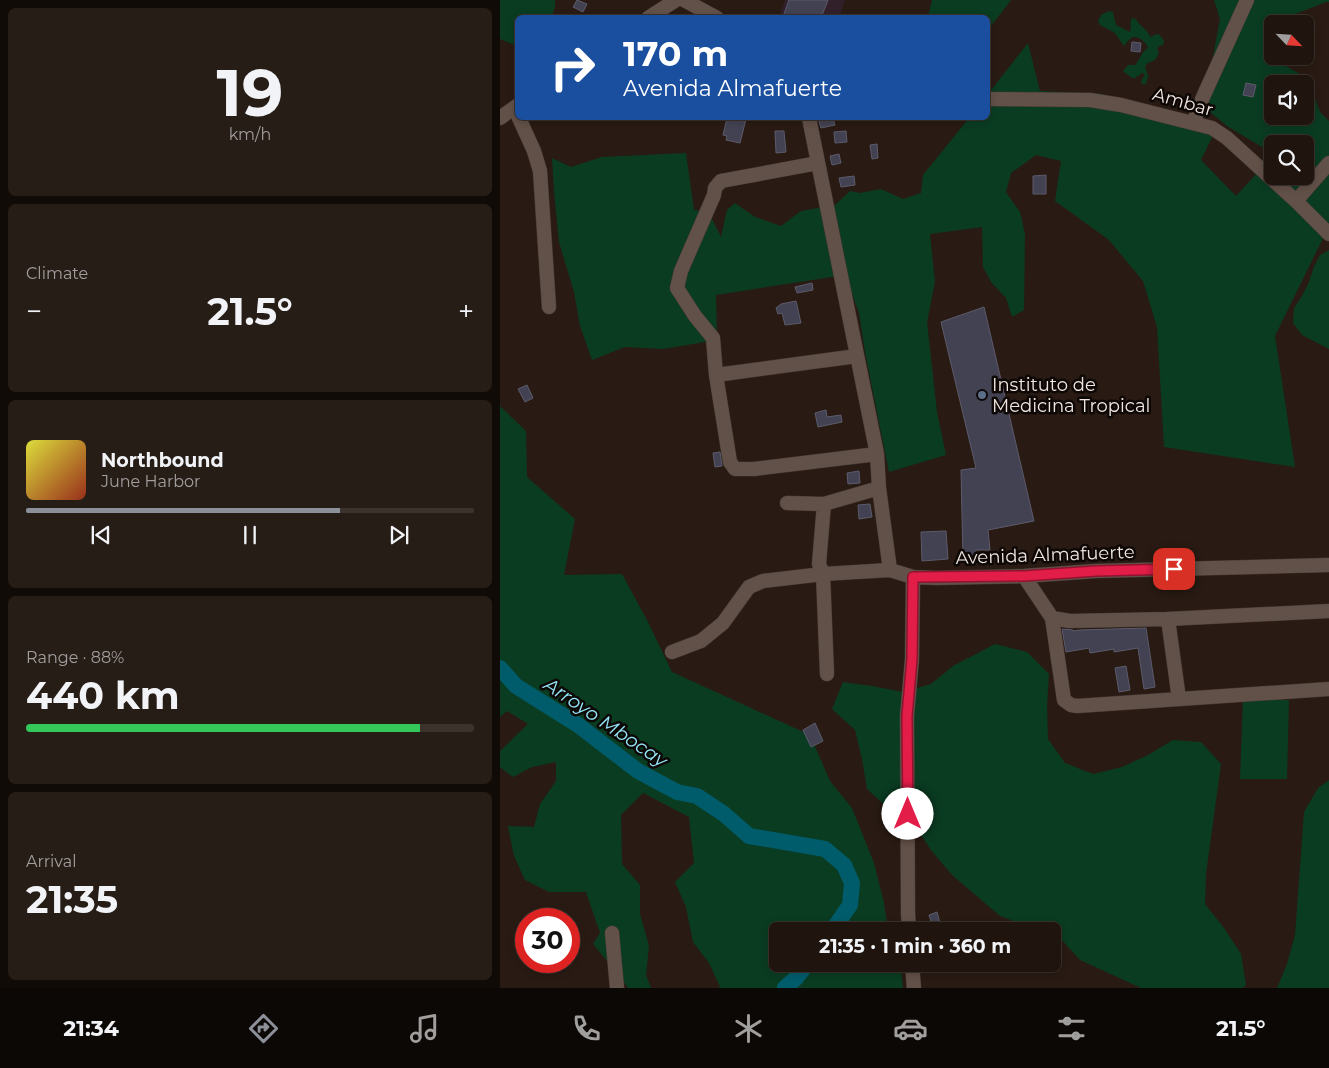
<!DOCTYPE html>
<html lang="en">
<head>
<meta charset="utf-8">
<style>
	body { margin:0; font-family:Montserrat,sans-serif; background:#271d17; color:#f1f3f6; height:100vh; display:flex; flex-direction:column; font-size:19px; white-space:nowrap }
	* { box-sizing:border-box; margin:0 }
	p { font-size:16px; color:#a19e9e }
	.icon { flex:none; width:28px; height:28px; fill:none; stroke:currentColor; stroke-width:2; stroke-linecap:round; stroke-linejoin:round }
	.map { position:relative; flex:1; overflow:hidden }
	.side { display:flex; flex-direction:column; gap:8px; padding:8px; background:#110b08; width:500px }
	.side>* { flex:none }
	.hud { position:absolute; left:15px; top:15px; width:475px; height:105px; border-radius:8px; box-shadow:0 2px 8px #0003,0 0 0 1px #3c332e; background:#1a4fa0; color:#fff; overflow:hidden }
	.needle { width:32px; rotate:115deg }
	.tools { position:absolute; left:764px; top:15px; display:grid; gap:10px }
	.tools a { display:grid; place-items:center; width:50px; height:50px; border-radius:8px; background:#1f140e; box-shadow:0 2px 8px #0003,0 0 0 1px #3c332e; font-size:25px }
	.speed { position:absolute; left:15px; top:908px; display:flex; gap:10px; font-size:25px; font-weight:700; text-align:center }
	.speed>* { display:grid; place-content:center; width:65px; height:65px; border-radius:50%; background:#1f140e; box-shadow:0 2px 8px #0003,0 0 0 1px #3c332e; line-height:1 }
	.speed .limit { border:8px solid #d22; background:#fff; color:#111 }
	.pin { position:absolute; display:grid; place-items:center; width:42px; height:42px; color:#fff; margin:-21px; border-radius:10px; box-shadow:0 2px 8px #0006 }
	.me { position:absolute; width:55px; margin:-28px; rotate:0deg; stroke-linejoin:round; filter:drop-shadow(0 0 4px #0008) }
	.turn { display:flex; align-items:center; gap:18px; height:105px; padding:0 25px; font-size:22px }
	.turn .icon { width:65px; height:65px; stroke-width:2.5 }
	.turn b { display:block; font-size:35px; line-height:42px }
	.big { font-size:38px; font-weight:700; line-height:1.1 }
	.side .widget { flex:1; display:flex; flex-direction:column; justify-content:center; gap:8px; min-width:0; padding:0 18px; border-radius:8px; background:#271d17 }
	.side .dial { align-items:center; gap:0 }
	.dial b { font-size:65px; line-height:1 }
	.song { display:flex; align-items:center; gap:15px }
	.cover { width:60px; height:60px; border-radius:8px; background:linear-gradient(135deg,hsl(60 70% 55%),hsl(10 70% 35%)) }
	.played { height:5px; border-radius:2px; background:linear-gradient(90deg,#8c9099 70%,#3c332e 70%) }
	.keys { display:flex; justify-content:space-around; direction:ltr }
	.heat { display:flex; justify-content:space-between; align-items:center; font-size:28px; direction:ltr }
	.charge { height:8px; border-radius:4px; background:linear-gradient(90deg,#34c759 88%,#3c332e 0) }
	.trip { position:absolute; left:269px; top:922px; width:292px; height:50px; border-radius:8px; background:#1f140e; box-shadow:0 2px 8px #0003,0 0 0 1px #3c332e; font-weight:700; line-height:50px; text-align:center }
	.menu { display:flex; height:80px; justify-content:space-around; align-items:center; background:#0c0806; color:#a19e9e }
	.menu .icon { width:35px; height:35px }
	.menu .active { color:#8c9099 }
	.menu b { font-size:22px; color:#f1f3f6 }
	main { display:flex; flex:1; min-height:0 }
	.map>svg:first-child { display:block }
</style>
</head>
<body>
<main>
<section class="side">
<div class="widget dial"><b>19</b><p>km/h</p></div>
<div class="widget"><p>Climate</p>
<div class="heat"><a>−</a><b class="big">21.5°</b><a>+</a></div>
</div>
<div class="widget">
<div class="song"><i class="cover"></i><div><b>Northbound</b><p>June Harbor</p></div></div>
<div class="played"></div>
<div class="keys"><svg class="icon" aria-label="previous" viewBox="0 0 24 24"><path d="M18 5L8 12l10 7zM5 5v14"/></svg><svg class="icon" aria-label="pause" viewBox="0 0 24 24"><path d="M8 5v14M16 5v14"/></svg><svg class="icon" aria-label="next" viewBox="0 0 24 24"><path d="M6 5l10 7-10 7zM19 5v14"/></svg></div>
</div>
<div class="widget"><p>Range · 88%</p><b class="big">440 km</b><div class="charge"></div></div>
<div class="widget"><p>Arrival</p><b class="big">21:35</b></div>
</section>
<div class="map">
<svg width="829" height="988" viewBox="0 0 829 988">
	<rect width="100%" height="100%" fill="#291b13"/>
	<!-- education -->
	<path fill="#312029" d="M285 0H345L339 17 279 18Z"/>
	<!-- green -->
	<path fill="#0a3c22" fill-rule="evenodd" d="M0 0H55V6L52 17 18 18 17 46 0 39Z
		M432 0H511L488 30V18L428 17Z
		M714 0H829V2H826L788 17 776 24H772V26L763 31 765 47 772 44V56H783L782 64 807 78 820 112 829 121V226L775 336 795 467 664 447 657 327 643 281 609 240 555 201 561 161 536 155 511 173 506 192 520 212 525 234 524 310 512 317 506 298 491 282 483 267 482 227 430 234 435 282 427 322 437 412 446 455 389 472 365 352 359 313 345 275 216 295 217 340 163 349 125 347 92 360 80 326 74 292 59 242 54 192 52 158 71 167 102 157 186 153 194 210 208 211 221 237 227 210 235 203 255 217 281 226 301 211 335 205 350 191 360 193 381 189 403 199 421 193 423 175 469 118H488V94L528 43 540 91 603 94 714 133 701 160 736 196 758 172 772 162V176H805V144H772V153L727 126 698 102 711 67 720 19ZM772 84H805V116H772Z
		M609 11 613 12 616 25 630 32C632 27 629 23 632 18L636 19C639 26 648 29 650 37L657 34 660 35 664 41 663 45 659 46 657 49 659 53 655 60 648 63 645 66 648 76 646 84H642L641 81 645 74 642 73 635 78H632L623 71 628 65H635C638 62 639 58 642 54 643 51 646 50 648 47 645 41 636 33 630 39 627 41 626 44 624 46L615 33 600 25 598 21 601 15Z
		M829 250V349L802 335 793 323 794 308 802 296 809 282 813 269 820 255Z
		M0 406 26 431 27 477 75 519 64 575 122 574 148 622 172 672 310 735 330 781 352 808 374 863 384 903 388 931H278V964H386L401 969 403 988H219L220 987 209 963 193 942 186 907 175 882 194 863 189 817 143 793 121 815 122 864 140 885V914L149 946 146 975 151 988H128L121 978 93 944 100 933 86 892H49L25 880 14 856 8 826 34 827 40 804 56 781V762L32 767 13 777 0 767V751L28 724 7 711 0 717Z
		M495 644 527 652 549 674 547 706 548 739 565 763 593 774 622 767 648 755 673 740 701 742 721 764 706 874 705 904 724 928 741 954 746 985 743 988H641L580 960 559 937 553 935 552 931H540L500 916 452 875 431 850 415 826 390 810 367 789 362 759 355 730 332 709 343 682 372 686 403 692 431 684 453 666Z
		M743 699 789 700 787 779H740Z
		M829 780V988H777L787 964 795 935 804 812 818 788Z"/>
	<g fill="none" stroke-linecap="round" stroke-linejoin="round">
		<!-- river -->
		<path stroke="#005c6b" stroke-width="16" d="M0 668 16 686 78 725 138 771 177 792 197 796 224 814 249 836 325 849 344 865 352 883 350 905 332 931
			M285 988 296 978 307 964"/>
	</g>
	<!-- building -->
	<path fill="#434252" stroke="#5c5b6c" d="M77 0 87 4 83 12 73 7Z
		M289 0H328L321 18H294L284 14Z
		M632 42 641 43 640 52 631 51Z
		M746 83 756 85 753 97 743 95Z
		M227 118H237L246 119 240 143 226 140 227 136 223 135Z
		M318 118H333L335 125 321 128Z
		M275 131H284L286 152 276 153Z
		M346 131 347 142 335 143 334 132Z
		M377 144 378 158 372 159 370 145Z
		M339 154 341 163 332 165 330 156Z
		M546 175V194H533V176Z
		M354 176 355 185 341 187 339 178Z
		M312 283 313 290 297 293 295 287Z
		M296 301 301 323 285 325 282 313 278 314 276 308 281 304Z
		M484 307 534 521 488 530 490 550H476L475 560 463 559 461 470 476 468 441 322Z
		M27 385 33 398 25 402 18 389Z
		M326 410 327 417 341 415 342 422 318 427 315 413Z
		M220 452 222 466 215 467 213 453Z
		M359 471 360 483 348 484 347 473Z
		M370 504 372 517 359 519 358 505Z
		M446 531 448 559 422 561 421 532Z
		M646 628 655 687 644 689 638 648 614 652V649L590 653 589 648 566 652 562 629 573 630V631L580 630Z
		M626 666 630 690 619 692 615 668Z
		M315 723 323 741 311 747 303 730Z
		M437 912 440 923 432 925 429 915Z"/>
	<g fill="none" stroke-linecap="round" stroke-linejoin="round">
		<!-- minor casing -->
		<g stroke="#423733" stroke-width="15">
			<path id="minor" d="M184 0 217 18
				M148 18 176 0
				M488 99 590 100 621 105 712 128 727 138 796 201 829 234
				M0 118 18 105
				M19 118 34 151 40 171 49 307
				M309 118 377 454 379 488 390 570 413 577 436 578 524 576 596 571 829 565
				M693 123 703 97 747 0
				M318 163 221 181 215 188 214 195 181 271 177 288 195 316 213 338 216 375 230 462 235 469H254L377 454
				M796 201 829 163
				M216 375 357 356
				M287 503 324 504 379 488
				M324 504 319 564 323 574 327 674
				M524 576 552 618 570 621 668 619 829 611
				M552 618 564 700 571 705 577 706 829 689
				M668 619 679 699
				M172 652 201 641 223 623 249 587 263 581 323 574 390 570
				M409 931 408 913 407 716 412 659 413 577
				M112 933 117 988
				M412 964 414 988"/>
		</g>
		<!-- minor -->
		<use href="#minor" stroke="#625148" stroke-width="14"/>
	</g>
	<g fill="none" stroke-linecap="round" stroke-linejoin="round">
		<!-- route casing -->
		<g stroke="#92132f" stroke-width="12">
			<path id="route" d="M408 814 407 716 412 659 413 577 524 576 596 571 674 569"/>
		</g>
		<!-- route -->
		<use href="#route" stroke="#e11d48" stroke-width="9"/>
	</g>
	<!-- markers -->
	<circle fill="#5c6f8a" stroke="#0d0705" stroke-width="2" cx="482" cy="395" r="5"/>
	<g text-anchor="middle" stroke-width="5" stroke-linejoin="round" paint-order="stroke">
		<!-- street labels -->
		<g font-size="18" fill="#f0e6e0" stroke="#0d0705">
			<text transform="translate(683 102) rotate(16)" y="6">Ambar</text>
			<text transform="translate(545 555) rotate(-2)" y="6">Avenida Almafuerte</text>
		</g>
		<!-- poi labels -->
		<g font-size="18" fill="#f0e6e0" stroke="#0d0705" text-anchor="start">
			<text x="492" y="391">Instituto de<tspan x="492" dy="21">Medicina Tropical</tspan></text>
		</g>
		<!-- water labels -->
		<g font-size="19" font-style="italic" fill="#94e8fb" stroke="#0d0705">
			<text transform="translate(106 722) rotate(34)" y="7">Arroyo Mbocay</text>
		</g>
	</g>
</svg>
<div class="tools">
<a><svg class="needle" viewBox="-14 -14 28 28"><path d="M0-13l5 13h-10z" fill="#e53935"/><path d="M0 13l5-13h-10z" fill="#a19e9e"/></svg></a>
<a><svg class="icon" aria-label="sound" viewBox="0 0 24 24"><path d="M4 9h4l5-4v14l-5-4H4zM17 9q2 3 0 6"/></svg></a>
<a><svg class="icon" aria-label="search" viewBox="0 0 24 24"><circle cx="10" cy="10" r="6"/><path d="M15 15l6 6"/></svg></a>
</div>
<div class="speed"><div class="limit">30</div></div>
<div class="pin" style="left:674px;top:569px;background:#d93025"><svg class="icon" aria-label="arrive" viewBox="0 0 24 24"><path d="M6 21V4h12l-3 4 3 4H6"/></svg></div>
<svg class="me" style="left:408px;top:814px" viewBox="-20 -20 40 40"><circle r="19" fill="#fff"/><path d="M0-13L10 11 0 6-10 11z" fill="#e11d48"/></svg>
<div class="trip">21:35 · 1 min · 360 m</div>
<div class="hud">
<div class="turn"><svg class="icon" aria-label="right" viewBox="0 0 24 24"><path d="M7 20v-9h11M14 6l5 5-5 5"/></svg><div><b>170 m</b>Avenida Almafuerte</div></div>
</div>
</div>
</main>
<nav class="menu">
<b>21:34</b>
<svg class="icon active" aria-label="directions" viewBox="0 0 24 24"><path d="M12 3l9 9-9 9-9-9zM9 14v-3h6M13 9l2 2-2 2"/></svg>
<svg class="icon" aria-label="music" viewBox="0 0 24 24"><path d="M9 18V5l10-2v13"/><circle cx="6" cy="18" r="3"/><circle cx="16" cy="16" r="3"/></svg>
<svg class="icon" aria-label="phone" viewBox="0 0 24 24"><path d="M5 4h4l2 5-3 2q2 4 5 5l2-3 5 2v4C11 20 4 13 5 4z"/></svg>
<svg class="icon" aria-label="climate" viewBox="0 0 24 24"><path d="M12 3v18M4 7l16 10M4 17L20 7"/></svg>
<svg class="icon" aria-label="car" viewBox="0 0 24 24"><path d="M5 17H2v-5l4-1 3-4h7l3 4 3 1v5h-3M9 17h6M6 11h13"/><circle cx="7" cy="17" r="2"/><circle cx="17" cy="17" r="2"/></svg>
<svg class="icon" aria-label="filters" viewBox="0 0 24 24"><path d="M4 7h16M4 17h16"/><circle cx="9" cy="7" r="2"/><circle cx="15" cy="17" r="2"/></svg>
<b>21.5°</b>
</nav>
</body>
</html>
